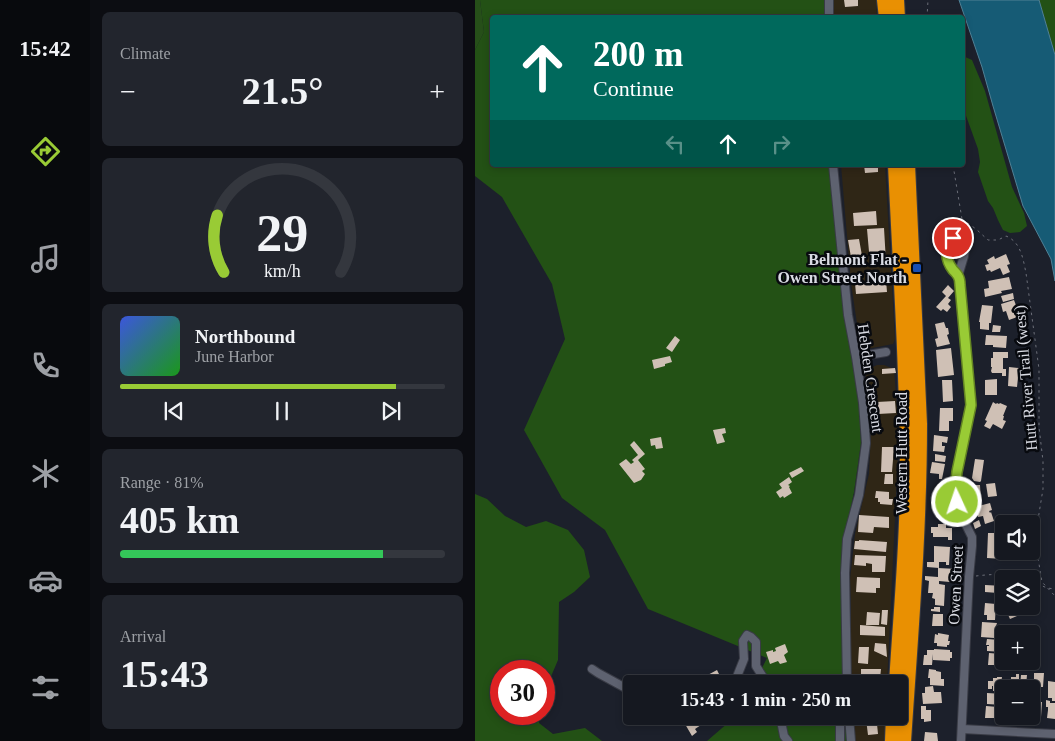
<!DOCTYPE html>
<html lang="en">
<head>
<meta charset="utf-8">
<style>
	body { margin:0; font-family:"Times New Roman",serif; background:#22252d; color:#f1f3f6; height:100vh; display:flex; flex-direction:column; font-size:19px; white-space:nowrap }
	* { box-sizing:border-box; margin:0 }
	p { font-size:16px; color:#9da0a5 }
	.icon { flex:none; width:28px; height:28px; fill:none; stroke:currentColor; stroke-width:2; stroke-linecap:round; stroke-linejoin:round }
	.map { position:relative; flex:1; overflow:hidden }
	.sheet { display:flex; flex-direction:column; gap:12px; padding:12px; background:#0c0d12; width:385px }
	.sheet>* { flex:none }
	.guide { position:absolute; left:15px; top:15px; width:475px; height:152px; border-radius:5px; box-shadow:0 2px 8px #0003,0 0 0 1px #34373e; background:#00695c; color:#fff; overflow:hidden }
	.fabs { position:absolute; left:520px; top:515px; display:grid; gap:10px }
	.fabs a { display:grid; place-items:center; width:45px; height:45px; border-radius:5px; background:#151820; box-shadow:0 2px 8px #0003,0 0 0 1px #34373e; font-size:25px }
	.speed { position:absolute; left:15px; top:660px; display:flex; gap:10px; font-size:25px; font-weight:700; text-align:center }
	.speed>* { display:grid; place-content:center; width:65px; height:65px; border-radius:50%; background:#151820; box-shadow:0 2px 8px #0003,0 0 0 1px #34373e; line-height:1 }
	.speed .limit { border:8px solid #d22; background:#fff; color:#111 }
	.pin { position:absolute; display:grid; place-items:center; width:42px; height:42px; color:#fff; margin:-21px; border:2px solid #fff; border-radius:50%; box-shadow:0 1px 5px #0007 }
	.me { position:absolute; width:55px; margin:-28px; rotate:357deg; stroke-linejoin:round; filter:drop-shadow(0 0 4px #0008) }
	.turn { display:flex; align-items:center; gap:18px; height:105px; padding:0 20px; font-size:22px }
	.turn .icon { width:65px; height:65px; stroke-width:2.5 }
	.turn b { display:block; font-size:35px; line-height:42px }
	.lanes { display:flex; align-items:center; height:48px; padding:0 20px; background:#0003; justify-content:center; gap:25px; direction:ltr }
	.lanes .off { opacity:.35 }
	.big { font-size:38px; font-weight:800; line-height:1.1 }
	.sheet .tile { flex:1; display:flex; flex-direction:column; justify-content:center; gap:8px; min-width:0; padding:0 18px; border-radius:8px; background:#22252d }
	.sheet .dial { align-items:center; gap:0 }
	.dial svg { height:130px; overflow:visible; fill:none; stroke:#34373e; stroke-width:7; stroke-linecap:round; text-anchor:middle }
	.dial text { fill:#f1f3f6; stroke:none }
	.song { display:flex; align-items:center; gap:15px }
	.cover { width:60px; height:60px; border-radius:8px; background:linear-gradient(135deg,hsl(230 70% 55%),hsl(120 70% 35%)) }
	.played { height:5px; border-radius:2px; background:linear-gradient(90deg,#99cb35 85%,#34373e 85%) }
	.keys { display:flex; justify-content:space-around; direction:ltr }
	.heat { display:flex; justify-content:space-between; align-items:center; font-size:28px; direction:ltr }
	.charge { height:8px; border-radius:4px; background:linear-gradient(90deg,#34c759 81%,#34373e 0) }
	.trip { position:absolute; left:148px; top:675px; width:285px; height:50px; border-radius:5px; background:#151820; box-shadow:0 2px 8px #0003,0 0 0 1px #34373e; font-weight:800; line-height:50px; text-align:center }
	main { display:flex; flex:1; min-height:0 }
	.tabs { display:flex; flex-direction:column; width:90px; justify-content:space-around; align-items:center; background:#080a0d; color:#9da0a5 }
	.tabs .icon { width:35px; height:35px }
	.tabs .on { color:#99cb35 }
	.tabs b { font-size:22px; color:#f1f3f6 }
	.map>svg:first-child { display:block }
</style>
</head>
<body>
<main>
<nav class="tabs">
<b>15:42</b>
<svg class="icon on" aria-label="directions" viewBox="0 0 24 24"><path d="M12 3l9 9-9 9-9-9zM9 14v-3h6M13 9l2 2-2 2"/></svg>
<svg class="icon" aria-label="music" viewBox="0 0 24 24"><path d="M9 18V5l10-2v13"/><circle cx="6" cy="18" r="3"/><circle cx="16" cy="16" r="3"/></svg>
<svg class="icon" aria-label="phone" viewBox="0 0 24 24"><path d="M5 4h4l2 5-3 2q2 4 5 5l2-3 5 2v4C11 20 4 13 5 4z"/></svg>
<svg class="icon" aria-label="climate" viewBox="0 0 24 24"><path d="M12 3v18M4 7l16 10M4 17L20 7"/></svg>
<svg class="icon" aria-label="car" viewBox="0 0 24 24"><path d="M5 17H2v-5l4-1 3-4h7l3 4 3 1v5h-3M9 17h6M6 11h13"/><circle cx="7" cy="17" r="2"/><circle cx="17" cy="17" r="2"/></svg>
<svg class="icon" aria-label="filters" viewBox="0 0 24 24"><path d="M4 7h16M4 17h16"/><circle cx="9" cy="7" r="2"/><circle cx="15" cy="17" r="2"/></svg>
</nav>
<section class="sheet">
<div class="tile"><p>Climate</p>
<div class="heat"><a>−</a><b class="big">21.5°</b><a>+</a></div>
</div>
<div class="tile dial"><svg viewBox="0 0 100 80">
<path d="M14 69A42 42 0 1 1 86 69"/>
<path d="M14 69A42 42 0 0 1 10 34" stroke="#99cb35"/>
<text x="50" y="56" font-size="32" font-weight="700">29</text>
<text x="50" y="72" font-size="11">km/h</text>
</svg></div>
<div class="tile">
<div class="song"><i class="cover"></i><div><b>Northbound</b><p>June Harbor</p></div></div>
<div class="played"></div>
<div class="keys"><svg class="icon" aria-label="previous" viewBox="0 0 24 24"><path d="M18 5L8 12l10 7zM5 5v14"/></svg><svg class="icon" aria-label="pause" viewBox="0 0 24 24"><path d="M8 5v14M16 5v14"/></svg><svg class="icon" aria-label="next" viewBox="0 0 24 24"><path d="M6 5l10 7-10 7zM19 5v14"/></svg></div>
</div>
<div class="tile"><p>Range · 81%</p><b class="big">405 km</b><div class="charge"></div></div>
<div class="tile"><p>Arrival</p><b class="big">15:43</b></div>
</section>
<div class="map">
<svg width="580" height="741" viewBox="0 0 580 741">
	<rect width="100%" height="100%" fill="#1c202b"/>
	<!-- commercial -->
	<path fill="#2f2616" d="M359 0H401L402 17H359Z
		M366 165H410L420 339 418 344 392 349 385 344 376 283Z
		M402 365H409L419 369 424 433 412 684H376V606L375 579 380 534 394 474 395 454 396 418 390 372 393 369Z
		M377 716H411L409 741H379Z"/>
	<!-- green -->
	<path fill="#264f19" d="M0 0H5L9 32 0 50Z"/>
	<!-- forest -->
	<path fill="#235115" d="M5 0H351V17L18 18V165H354L369 313 377 354 384 405 386 443 379 492 369 540 371 684H279L292 658 173 609 130 530 87 498 49 430 90 339 77 284 27 197 0 176V50L9 32Z
		M564 0H580V55Z
		M488 56 497 60 510 91 537 187 549 213 552 226 545 232 535 233 528 230 523 220 518 208 513 201 503 172 505 162 503 149 490 113 488 99Z
		M0 494 12 499 30 516 51 527 71 521 93 530 109 550 115 577 99 592 84 602 83 660 69 693V671H26V714H64V723L78 734 110 728 127 741H0Z
		M261 716H373L374 741H232Z"/>
	<!-- water -->
	<path fill="#165b75" stroke="#508196" d="M484 0H564L580 55V281L576 259 548 206 518 106 507 67Z"/>
	<!-- building -->
	<path fill="#cfc0b5" d="M369 0H383V6L370 7Z
		M389 165H403V172L390 173Z
		M401 211 402 225 379 226 378 213Z
		M409 228 411 262 395 263 392 229Z
		M384 239 388 261 377 263 373 240Z
		M531 254 535 264 532 265 535 272 528 275 525 268 516 272 515 270 512 271 510 265 514 264 512 260 519 256 520 259Z
		M534 277 537 289 526 291 527 293 510 297 509 289 514 288 513 281Z
		M411 280 412 292 381 294 380 283Z
		M473 285 479 291 473 298 476 300 473 304 476 307 472 312 468 309 466 311 461 307 471 296 467 292Z
		M538 293 539 299 528 302 526 296Z
		M539 300 545 316 534 320 531 311 528 312 526 304Z
		M507 305 518 306 516 323H514V330L505 329V322H504Z
		M469 322 471 328H473L474 334 472 335 475 344 462 347 460 339 463 338 460 324Z
		M518 325 526 326 525 332H517Z
		M511 335 532 336 531 348 518 347V345H510Z
		M200 336 205 340 197 352 191 348Z
		M476 348 479 375 463 377 461 350Z
		M518 352H533V358H528V369H531V376H527V373H517L516 371 517 367H516V358H518Z
		M195 356 197 362 190 364V366L179 369 177 360Z
		M534 367 544 368 542 387 533 386Z
		M420 368 421 373 407 374V369Z
		M522 379V395H510V380Z
		M467 380H477L478 401 468 402Z
		M420 401 421 413 403 414 402 402Z
		M518 402 521 404 522 403 524 404 525 403 532 406 528 416H529L528 420 531 421 527 429 518 424 515 429 509 426 512 421 510 420Z
		M465 408H478V421H474V431H464Z
		M250 428 251 433 247 434 250 442 242 444 238 430Z
		M459 435 473 437 472 443 467 442V446H470L469 452 458 451Z
		M186 437 188 448 181 449 180 445 176 446 175 439Z
		M159 441 170 454 163 460 170 469 167 471 170 474 166 480 159 483 144 464 151 459 156 464 159 462 157 460 163 455 155 445Z
		M407 447H419L417 472H406Z
		M460 454 471 456 470 462 460 461Z
		M500 459 509 460 506 481 505 482 499 481 497 478Z
		M457 462 470 464 467 479H464V474L455 473Z
		M326 467 329 471 317 478 314 473Z
		M410 474H418V484H409Z
		M314 477 317 482 313 485 315 486 314 487 317 493 309 498 308 496 305 498 301 492 307 488 304 484Z
		M520 483 522 496 513 497 511 484Z
		M496 485H505L506 502H497Z
		M401 491 414 492V499H418L417 505 405 504V502H403V498H400Z
		M458 495 468 496V511H458Z
		M515 503 517 510 514 511 515 513 516 512 519 521 510 524 508 516 503 517V515L500 516 498 510 501 509 500 507Z
		M384 515 414 517V528L399 527 398 533 383 532Z
		M504 520 506 526 500 529 498 523Z
		M463 524H471V528H477V540H473V537H458V533H456V527H463Z
		M513 533H527L528 559 512 558Z
		M384 540 412 542 411 552 379 549 380 541H384Z
		M459 546 475 547 474 565H471V562H464V568L452 567V562H459Z
		M380 555 411 556 410 572H397V564L391 563V566L379 565Z
		M463 568 482 569 481 578 475 577V582L464 581V584L470 585 469 606 460 605V599L457 598 458 593H453L454 581 450 580V576L463 577Z
		M382 577 405 578V588H401V593L381 592Z
		M510 585 529 586V600H523V593L510 592Z
		M510 603 521 604 520 620H512V615H509Z
		M529 606H538L542 616 535 619Z
		M459 607H465V612L456 611V609H459Z
		M407 610H413L412 625 406 624Z
		M392 612 405 613 404 625H391Z
		M458 614H468V626H457Z
		M507 622 522 623 521 626H523L522 636H519V638L506 637Z
		M385 625 410 627V636L385 635Z
		M528 626 545 628V634H527Z
		M463 633 474 635 473 641H475L474 645H472V647L462 646V643H459L460 634 463 635Z
		M512 639 525 640V647H527V652L512 651V646H514V645H511Z
		M400 643 411 644 412 657 399 651Z
		M310 644 313 652 309 655 312 662 305 664 303 661 295 664 291 652 298 650V652L301 651 300 648Z
		M384 647H394L393 664 383 663Z
		M459 649 475 650V652H477V658H475V661L458 660V654L457 665H448L449 655H452V650H459Z
		M514 653 526 654V658H528V665H513Z
		M386 669H406L405 679 386 678Z
		M454 669 461 670V671L466 672V679H469V686L455 685V678H453Z
		M242 670 245 676 244 677 245 680 239 684H216Z
		M559 673H569L568 687H559Z
		M541 674H544V683H536V677H541Z
		M546 675H552L551 686H545Z
		M522 677H527L526 683 537 684V689H529V691H518V686H517V689H513V681H518V678H522Z
		M573 681 580 682V701H577V698H573Z
		M458 686 459 692H466L467 703 448 704 447 693H450V687Z
		M559 688H566L565 702H567L566 717H557Z
		M512 693 528 694V705L512 704Z
		M571 700 575 701V703H580V719L572 718 573 710V707H571Z
		M446 706H451V710H456V721L449 722V719H446Z
		M511 706 523 707V718H510Z
		M185 716H199L202 719 196 725 189 719V720H185Z
		M222 716H237L234 718 235 719 220 729 222 732 217 736 210 724Z
		M403 718 404 723 402 724 403 734 393 735 391 719Z
		M450 732 462 733 463 741H449Z"/>
	<g fill="none" stroke-linecap="round" stroke-linejoin="round">
		<!-- street casing -->
		<g stroke="#393b45" stroke-width="10">
			<path id="street" d="M354 18V0
				M358 165 373 315 381 357 388 403 391 443 384 495 372 539 370 573 372 684
				M483 276C479 271 476 267 474 262 468 247 480 226 491 244L489 256 483 276 485 285 496 405 482 472 480 491 485 513 497 537V546L494 577 486 741
				M381 357 411 352
				M117 669 123 673 156 691
				M259 684 269 659 268 641 272 635 276 637 281 642V666L288 677 289 684
				M305 716 309 736 313 741
				M374 716 376 741
				M487 729 580 734
				M365 741V716"/>
		</g>
		<!-- highway casing -->
		<g stroke="#393b45" stroke-width="16">
			<path id="highway" d="M409 0 411 18
				M422 0 423 18
				M420 165C425 270 432 375 432 479 432 547 425 616 421 684
				M417 741 418 716
				M429 741C436 636 445 530 445 424L433 165"/>
		</g>
		<!-- path -->
		<path stroke="#6c6f79" stroke-width="1" stroke-dasharray="2.5 4" stroke-linecap="butt" d="M452 18 453 0
			M478 165 489 231
			M487 219 501 229 513 240H523L531 236C546 242 548 259 551 273L564 369V427L568 461V489L561 532 563 558 567 582 580 596
			M501 576C517 574 536 573 550 579
			M556 581 572 588 580 589"/>
		<!-- street -->
		<use href="#street" stroke="#5e6270" stroke-width="8"/>
		<!-- highway -->
		<use href="#highway" stroke="#e99002" stroke-width="14"/>
	</g>
	<g fill="none" stroke-linecap="round" stroke-linejoin="round">
		<!-- route casing -->
		<g stroke="#638422" stroke-width="12">
			<path id="route" d="M478 238C468 246 471 261 478 270 480 272 482 274 483 276 485 279 485 282 485 285L496 405 482 472 480 491 482 502"/>
		</g>
		<!-- route -->
		<use href="#route" stroke="#99cb35" stroke-width="9"/>
	</g>
	<!-- markers -->
	<rect fill="#1a4fb4" stroke="#080a0f" stroke-width="2" x="437" y="263" width="10" height="10" rx="2.5"/>
	<g text-anchor="middle" stroke-width="5" stroke-linejoin="round" paint-order="stroke">
		<!-- poi labels -->
		<g font-size="16" font-weight="bold" fill="#d9dbe3" stroke="#080a0f" text-anchor="end">
			<text x="432" y="265">Belmont Flat -<tspan x="432" dy="18">Owen Street North</tspan></text>
		</g>
		<!-- street labels -->
		<g font-size="16" fill="#d9dbe3" stroke="#080a0f">
			<text transform="translate(396 378) rotate(82)" y="6">Hebden Crescent</text>
			<text transform="translate(550 378) rotate(-95)" y="6">Hutt River Trail (west)</text>
			<text transform="translate(426 453) rotate(-90)" y="6">Western Hutt Road</text>
			<text transform="translate(480 585) rotate(-87)" y="6">Owen Street</text>
		</g>
	</g>
</svg>
<div class="fabs">
<a><svg class="icon" aria-label="sound" viewBox="0 0 24 24"><path d="M4 9h4l5-4v14l-5-4H4zM17 9q2 3 0 6"/></svg></a>
<a><svg class="icon" aria-label="layers" viewBox="0 0 24 24"><path d="M12 4l9 5-9 5-9-5zM3 14l9 5 9-5"/></svg></a>
<a>+</a>
<a>−</a>
</div>
<div class="speed"><div class="limit">30</div></div>
<div class="pin" style="left:478px;top:238px;background:#d93025"><svg class="icon" aria-label="arrive" viewBox="0 0 24 24"><path d="M6 21V4h12l-3 4 3 4H6"/></svg></div>
<svg class="me" style="left:482px;top:502px" viewBox="-20 -20 40 40"><circle r="17" fill="#99cb35" stroke="#fff" stroke-width="3"/><path d="M0-11L8 9 0 5-8 9z" fill="#fff"/></svg>
<div class="trip">15:43 · 1 min · 250 m</div>
<div class="guide">
<div class="turn"><svg class="icon" aria-label="ahead" viewBox="0 0 24 24"><path d="M12 20V5M6 11l6-6 6 6"/></svg><div><b>200 m</b>Continue</div></div>
<div class="lanes"><svg class="icon off" aria-label="left" viewBox="0 0 24 24"><path d="M17 20v-9H6M10 6l-5 5 5 5"/></svg><svg class="icon" aria-label="ahead" viewBox="0 0 24 24"><path d="M12 20V5M6 11l6-6 6 6"/></svg><svg class="icon off" aria-label="right" viewBox="0 0 24 24"><path d="M7 20v-9h11M14 6l5 5-5 5"/></svg></div>
</div>
</div>
</main>
</body>
</html>
